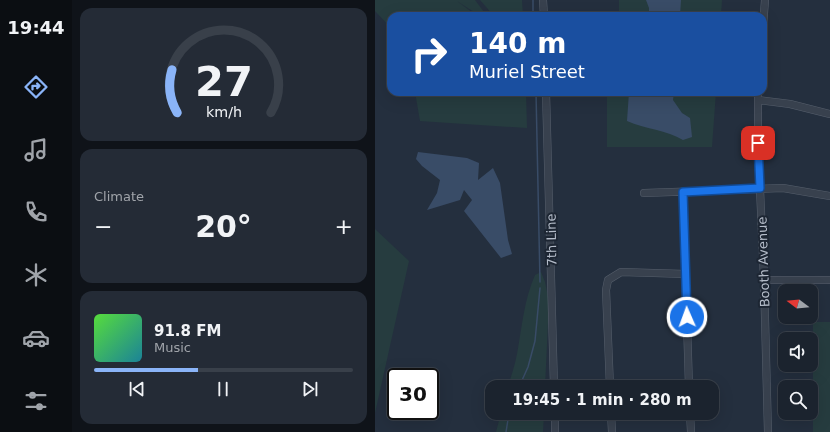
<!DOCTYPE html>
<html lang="en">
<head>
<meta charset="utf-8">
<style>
	body { margin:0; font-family:"DejaVu Sans",sans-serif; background:#242b36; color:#f1f3f6; height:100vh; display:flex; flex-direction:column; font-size:15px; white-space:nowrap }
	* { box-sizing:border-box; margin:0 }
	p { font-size:13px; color:#a0a4aa }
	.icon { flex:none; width:22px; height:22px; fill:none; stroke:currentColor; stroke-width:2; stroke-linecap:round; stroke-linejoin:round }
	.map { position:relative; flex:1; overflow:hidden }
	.drawer { display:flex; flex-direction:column; gap:8px; padding:8px; background:#0f1319; width:303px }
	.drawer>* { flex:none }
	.guide { position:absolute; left:12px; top:12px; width:380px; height:84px; border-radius:12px; box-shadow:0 4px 16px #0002,0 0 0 1px #39404a; background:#1a4fa0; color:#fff; overflow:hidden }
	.needle { width:26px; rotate:286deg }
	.fabs { position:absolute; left:403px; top:284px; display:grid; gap:8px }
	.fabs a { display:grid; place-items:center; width:40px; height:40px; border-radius:8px; background:#1b232e; box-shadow:0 4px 16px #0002,0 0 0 1px #39404a; font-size:20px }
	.speed { position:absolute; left:12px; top:368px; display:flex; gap:8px; font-size:20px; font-weight:700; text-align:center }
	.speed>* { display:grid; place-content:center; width:52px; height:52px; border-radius:50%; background:#1b232e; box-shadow:0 4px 16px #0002,0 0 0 1px #39404a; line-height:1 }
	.speed .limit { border:2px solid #111; border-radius:6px; background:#fff; color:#111 }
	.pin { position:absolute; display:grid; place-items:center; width:34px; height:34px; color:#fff; margin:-17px; border-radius:8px; box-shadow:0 2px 6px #0006 }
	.me { position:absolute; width:44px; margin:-22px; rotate:358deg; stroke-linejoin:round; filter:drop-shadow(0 0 3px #0008) }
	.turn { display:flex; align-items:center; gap:14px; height:84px; padding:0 16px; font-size:18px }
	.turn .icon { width:52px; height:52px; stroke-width:2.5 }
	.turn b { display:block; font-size:28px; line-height:34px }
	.big { font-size:30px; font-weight:700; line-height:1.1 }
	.drawer .tile { flex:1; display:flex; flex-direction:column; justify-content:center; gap:6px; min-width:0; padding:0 14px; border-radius:12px; background:#242b36 }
	.drawer .dial { align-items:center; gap:0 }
	.dial svg { height:104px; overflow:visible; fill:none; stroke:#39404a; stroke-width:7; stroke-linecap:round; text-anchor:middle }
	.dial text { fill:#f1f3f6; stroke:none }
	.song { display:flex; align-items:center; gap:12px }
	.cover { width:48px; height:48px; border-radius:6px; background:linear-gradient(135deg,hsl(110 70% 55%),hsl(190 70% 35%)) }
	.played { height:4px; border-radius:2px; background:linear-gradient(90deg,#8ab4f8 40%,#39404a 40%) }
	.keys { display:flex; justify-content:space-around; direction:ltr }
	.heat { display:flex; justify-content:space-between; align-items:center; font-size:22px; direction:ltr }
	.trip { position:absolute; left:110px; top:380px; width:234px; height:40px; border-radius:12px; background:#1b232e; box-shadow:0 4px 16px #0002,0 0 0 1px #39404a; font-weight:700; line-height:40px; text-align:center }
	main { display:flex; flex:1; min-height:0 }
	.tabs { display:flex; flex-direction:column; width:72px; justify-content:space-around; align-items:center; background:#0b0e12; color:#a0a4aa }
	.tabs .icon { width:28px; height:28px }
	.tabs .active { color:#8ab4f8 }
	.tabs b { font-size:18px; color:#f1f3f6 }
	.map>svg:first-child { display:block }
</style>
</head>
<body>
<main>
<nav class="tabs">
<b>19:44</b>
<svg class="icon active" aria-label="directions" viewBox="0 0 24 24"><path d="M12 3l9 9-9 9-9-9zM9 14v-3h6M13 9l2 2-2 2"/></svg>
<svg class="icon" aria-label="music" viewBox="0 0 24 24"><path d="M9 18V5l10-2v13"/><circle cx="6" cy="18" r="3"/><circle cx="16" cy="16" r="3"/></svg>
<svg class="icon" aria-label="phone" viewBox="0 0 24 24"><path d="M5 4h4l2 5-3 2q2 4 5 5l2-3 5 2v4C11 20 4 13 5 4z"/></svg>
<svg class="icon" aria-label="climate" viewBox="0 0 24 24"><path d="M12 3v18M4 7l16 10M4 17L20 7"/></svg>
<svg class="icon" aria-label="car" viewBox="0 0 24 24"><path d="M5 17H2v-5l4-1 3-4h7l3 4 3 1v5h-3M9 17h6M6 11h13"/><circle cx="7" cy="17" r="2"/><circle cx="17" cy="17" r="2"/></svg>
<svg class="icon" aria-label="filters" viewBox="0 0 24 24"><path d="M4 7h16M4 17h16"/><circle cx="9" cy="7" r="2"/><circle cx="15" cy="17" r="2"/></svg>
</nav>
<section class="drawer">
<div class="tile dial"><svg viewBox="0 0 100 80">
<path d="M14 69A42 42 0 1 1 86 69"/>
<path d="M14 69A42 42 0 0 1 10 36" stroke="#8ab4f8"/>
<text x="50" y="56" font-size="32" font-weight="700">27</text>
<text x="50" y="72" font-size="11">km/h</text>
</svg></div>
<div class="tile"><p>Climate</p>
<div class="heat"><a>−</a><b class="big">20°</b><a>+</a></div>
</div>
<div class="tile">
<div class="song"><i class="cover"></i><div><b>91.8 FM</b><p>Music</p></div></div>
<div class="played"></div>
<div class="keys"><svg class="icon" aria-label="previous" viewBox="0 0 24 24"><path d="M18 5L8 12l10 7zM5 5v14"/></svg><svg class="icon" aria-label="pause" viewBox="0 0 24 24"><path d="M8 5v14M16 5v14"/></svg><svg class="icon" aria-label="next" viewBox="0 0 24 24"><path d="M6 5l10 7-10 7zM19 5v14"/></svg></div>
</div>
</section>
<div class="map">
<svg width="455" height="432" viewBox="0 0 455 432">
	<rect width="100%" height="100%" fill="#242f3e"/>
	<!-- green -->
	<path fill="#263c3f" d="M0 0H100L112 16H105L82 1 102 16H16V28L0 11Z
		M105 0H147L148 16H119Z
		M244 0H347L346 16H244Z
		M40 92H151L152 128 45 121Z
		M232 92H341L337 147H232Z
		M0 229 34 261 0 413Z
		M166 272 170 282 174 301 170 387H133C136 376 140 365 142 354 147 327 149 300 160 275Z
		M438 322H455V432H438Z
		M126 413H169L168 432H121Z"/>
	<!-- water -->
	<path fill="#394c67" d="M271 0H306L305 16H274V8Z
		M254 92H299L298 100 307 113 315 118 317 137 308 140C292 130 270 129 252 121Z
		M43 152 92 158 104 163 103 180 118 168 125 183 133 240 137 254 126 258 89 211 97 200 89 190 85 200 52 210 62 193 65 180 47 166 41 159Z"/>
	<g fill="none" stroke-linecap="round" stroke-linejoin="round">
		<!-- stream -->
		<path stroke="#394c67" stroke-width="1.5" d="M158 0V16
			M161 92 165 282
			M144 387 153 367 160 341 165 288
			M131 432 134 413"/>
		<!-- minor casing -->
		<g stroke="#565f6c" stroke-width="8">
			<path id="minor" d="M168 0 169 16
				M388 27 390 0
				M171 92 179 387
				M383 92V143L389 280 393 432
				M383 100 415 104 455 114
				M308 192 314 387
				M269 193 408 188 455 196
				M389 280H455
				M235 387 231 290 233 280 246 272 311 274
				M180 413V432
				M236 413 237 432
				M315 413 316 432"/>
		</g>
		<!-- minor -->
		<use href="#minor" stroke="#38414e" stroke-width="7"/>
	</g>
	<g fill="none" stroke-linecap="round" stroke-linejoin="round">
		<!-- route casing -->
		<g stroke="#114b97" stroke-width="10">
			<path id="route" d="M312 317 308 192 385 188 383 143"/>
		</g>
		<!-- route -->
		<use href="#route" stroke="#1a73e8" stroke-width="7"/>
	</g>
	<g text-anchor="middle" stroke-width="4" stroke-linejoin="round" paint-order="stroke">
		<!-- street labels -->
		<g font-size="13" fill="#b4bcc9" stroke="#1d2633">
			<text transform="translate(176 240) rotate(-91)" y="5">7th Line</text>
			<text transform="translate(388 262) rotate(-92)" y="5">Booth Avenue</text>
		</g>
	</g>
</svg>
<div class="fabs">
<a><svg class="needle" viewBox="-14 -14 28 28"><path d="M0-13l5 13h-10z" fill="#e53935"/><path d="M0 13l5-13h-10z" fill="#a0a4aa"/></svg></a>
<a><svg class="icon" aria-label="sound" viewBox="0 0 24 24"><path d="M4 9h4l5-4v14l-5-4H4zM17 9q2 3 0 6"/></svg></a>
<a><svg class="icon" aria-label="search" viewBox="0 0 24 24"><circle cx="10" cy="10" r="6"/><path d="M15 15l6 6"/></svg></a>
</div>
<div class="speed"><div class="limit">30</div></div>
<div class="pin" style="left:383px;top:143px;background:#d93025"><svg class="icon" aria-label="arrive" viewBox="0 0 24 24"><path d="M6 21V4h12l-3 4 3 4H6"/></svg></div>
<svg class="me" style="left:312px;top:317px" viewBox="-20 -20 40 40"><circle r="17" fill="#1a73e8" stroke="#fff" stroke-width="3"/><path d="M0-11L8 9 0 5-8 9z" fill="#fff"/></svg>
<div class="trip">19:45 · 1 min · 280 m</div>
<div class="guide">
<div class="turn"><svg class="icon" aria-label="right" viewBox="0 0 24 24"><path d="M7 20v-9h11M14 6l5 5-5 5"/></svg><div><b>140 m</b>Muriel Street</div></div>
</div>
</div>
</main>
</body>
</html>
